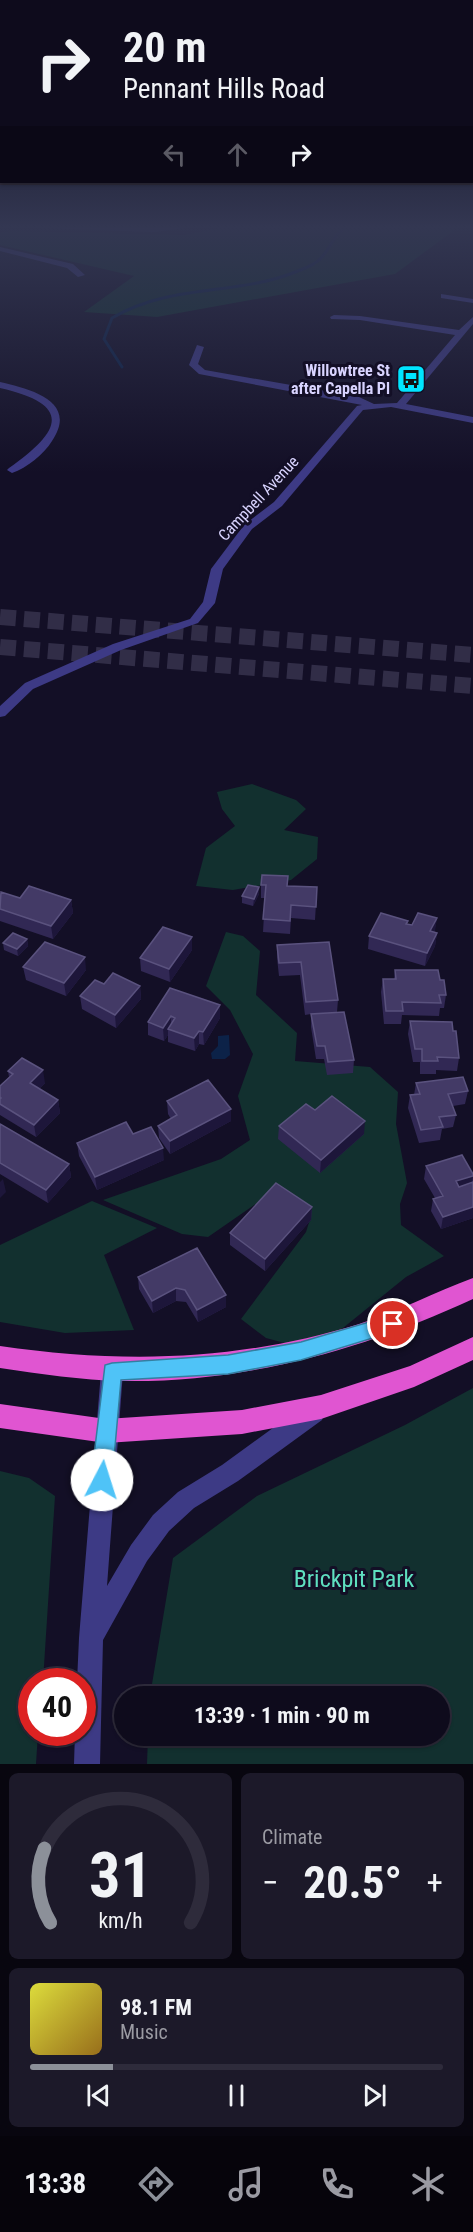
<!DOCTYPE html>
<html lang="en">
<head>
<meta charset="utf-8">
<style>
	body { margin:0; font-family:"Roboto Condensed",sans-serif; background:#1c1929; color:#f1f3f6; height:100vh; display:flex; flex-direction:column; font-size:22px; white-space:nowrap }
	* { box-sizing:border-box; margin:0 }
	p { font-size:20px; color:#9b9ba3 }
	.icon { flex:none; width:33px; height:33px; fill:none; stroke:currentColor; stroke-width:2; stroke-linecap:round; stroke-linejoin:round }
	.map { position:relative; height:1764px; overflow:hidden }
	.side { display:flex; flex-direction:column; gap:9px; padding:9px; background:#08060f; flex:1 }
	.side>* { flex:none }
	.guide { position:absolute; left:0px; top:0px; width:474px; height:183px; box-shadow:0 2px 4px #0004,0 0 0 2px #2e2b3b; background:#0e0b1c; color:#f1f3f6; overflow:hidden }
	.speed { position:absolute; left:18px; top:1668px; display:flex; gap:12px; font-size:30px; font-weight:700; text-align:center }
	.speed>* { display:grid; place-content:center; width:78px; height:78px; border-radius:50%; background:#0e0b1c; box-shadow:0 2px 4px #0004,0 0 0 2px #2e2b3b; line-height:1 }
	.speed .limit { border:9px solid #d22; background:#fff; color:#111 }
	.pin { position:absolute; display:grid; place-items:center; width:51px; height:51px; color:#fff; margin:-26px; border:3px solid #fff; border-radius:50%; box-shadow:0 2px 6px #0007 }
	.me { position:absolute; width:66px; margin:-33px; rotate:5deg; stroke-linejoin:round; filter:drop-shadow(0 0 4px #0008) }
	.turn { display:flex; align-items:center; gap:21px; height:126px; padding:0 24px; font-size:27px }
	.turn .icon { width:78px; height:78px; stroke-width:2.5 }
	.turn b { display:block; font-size:42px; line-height:51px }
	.lanes { display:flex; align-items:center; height:57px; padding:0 24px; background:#0003; justify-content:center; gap:30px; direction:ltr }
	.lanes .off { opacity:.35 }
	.big { font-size:45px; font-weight:700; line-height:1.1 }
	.side .tile { flex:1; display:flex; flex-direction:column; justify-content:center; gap:9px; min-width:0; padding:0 21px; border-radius:9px; background:#1c1929 }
	.side .dial { align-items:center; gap:0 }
	.dial svg { height:156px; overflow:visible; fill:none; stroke:#2e2b3b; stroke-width:7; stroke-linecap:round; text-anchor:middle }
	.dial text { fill:#f1f3f6; stroke:none }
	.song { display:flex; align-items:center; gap:18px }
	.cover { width:72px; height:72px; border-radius:9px; background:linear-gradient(135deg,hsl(60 70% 55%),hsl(40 70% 35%)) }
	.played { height:6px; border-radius:3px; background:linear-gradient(90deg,#8c9099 20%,#2e2b3b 20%) }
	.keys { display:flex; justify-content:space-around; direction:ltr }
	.heat { display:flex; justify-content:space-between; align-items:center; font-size:33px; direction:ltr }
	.side .tiles { flex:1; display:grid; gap:9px; grid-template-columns:1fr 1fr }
	.tile:last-child { grid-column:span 2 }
	.trip { position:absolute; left:114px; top:1686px; width:336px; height:60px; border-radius:30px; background:#0e0b1c; box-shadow:0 2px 4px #0004,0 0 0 2px #2e2b3b; font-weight:700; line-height:60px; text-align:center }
	.tab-bar { display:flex; height:96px; justify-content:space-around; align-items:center; background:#06040b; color:#9b9ba3 }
	.tab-bar .icon { width:42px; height:42px }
	.tab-bar .current { color:#8c9099 }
	.tab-bar b { font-size:27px; color:#f1f3f6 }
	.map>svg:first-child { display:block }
</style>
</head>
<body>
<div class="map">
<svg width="473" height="1764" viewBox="0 0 473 1764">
	<rect width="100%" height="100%" fill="#130f26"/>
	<!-- green -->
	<path fill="#12302f" d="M229 226H460L395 274 157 317 84 312 134 276 0 245V232L12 231 184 235Z
		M252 784 296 800 306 809 284 830 318 837 317 859 291 880 233 890 196 886 206 848 235 826 222 809 217 792Z
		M226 932 243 936 260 951 256 995 297 1033 295 1061 370 1067 398 1092 396 1124 407 1183 400 1204 401 1225 444 1256 406 1277 338 1332 292 1345 266 1338 241 1319 306 1232 311 1216 260 1201 208 1237 182 1234 103 1200 221 1159 250 1140 238 1096 253 1054 230 1010 206 986Z
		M92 1201 157 1228 104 1255 134 1330 65 1333 0 1322V1245Z
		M473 1388V1764H147L148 1736H440V1696H150L173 1558 257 1496 405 1425Z
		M0 1471 29 1478 55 1496 43 1681 32 1682V1732L38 1733 36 1764H0Z"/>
	<!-- water -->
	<path fill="#0c2248" d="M229 1035 230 1055 225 1059H212L211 1053 218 1046V1036Z"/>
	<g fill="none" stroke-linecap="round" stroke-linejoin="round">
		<!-- stream -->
		<path stroke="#0c2248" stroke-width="3" d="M122 367 104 339 112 318C171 283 238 296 298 271 306 268 316 264 321 258 331 248 335 232 347 226"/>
		<!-- motorway-tunnel -->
		<path stroke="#312d47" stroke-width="16" stroke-dasharray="16 8" stroke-linecap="butt" d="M0 617 473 655
			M0 647 473 686"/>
		<!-- minor -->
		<path fill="#3d3a85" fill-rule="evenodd" d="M38 226 154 228 202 226 154 232 41 228Z
			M0 247 73 264 85 275 78 277 67 268 0 251Z
			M441 294 473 299V303L441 298Z
			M334 315 360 316 459 330 473 317V324L406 404 473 417V423L391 407 363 410 282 506 252 529 223 569 215 603 198 623 121 650 33 689 5 716 0 717V706L25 683 113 644 190 619 203 602 211 569 244 525 274 502 357 406 362 405 199 374 189 365 197 345 204 347 198 364 205 370 359 397 374 404 397 403 455 335 360 320 331 319 330 317Z
			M0 382C30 389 79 401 52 441 44 454 27 468 12 473L7 470 9 468C60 432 75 405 0 388Z"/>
		<!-- tertiary -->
		<path fill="#3d3a85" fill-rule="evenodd" d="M112 1362 119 1365 123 1372 107 1586 131 1545 153 1515 178 1492 222 1465 306 1404 314 1401 322 1404 325 1412 322 1420 238 1481 194 1508 169 1531 147 1561 103 1640 100 1764H74L75 1732H82V1682H77L79 1638 101 1372 105 1365Z"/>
		<!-- trunk -->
		<path fill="#e055d1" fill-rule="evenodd" d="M473 1278V1299C362 1350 245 1383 122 1381 81 1380 41 1374 0 1368V1346C124 1364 239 1361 359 1324 399 1311 435 1292 473 1278Z
			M473 1337V1360L414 1387 321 1419 242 1434 106 1443 0 1428V1404L106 1419 242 1410 321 1395 410 1366Z"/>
	</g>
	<!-- wall -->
	<path fill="#312854" d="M261 885 317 887 315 920 291 918 290 934 263 932 265 898H261Z
		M259 887V894L253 906 242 903V896Z
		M0 893 20 898 71 900 73 913 53 939 0 921Z
		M437 918 434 933H437L435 946 425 966 368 949 369 936 408 921 407 924 412 925Z
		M27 939 28 946 18 956 4 950 3 943Z
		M329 942 338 1000 337 1012 354 1060 353 1073 327 1075 324 1059H316L311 1027V1014L305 1015 300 975 279 976 277 958V945Z
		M192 950 170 982 141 971 140 958Z
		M23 967 86 970 66 996 26 980Z
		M395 970 440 980 446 995 444 1008H440L439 1016 402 1015 401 1024H384L381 992 383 979H394Z
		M104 984 140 986 141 999 116 1028 82 1009 80 996Z
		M170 988 220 1018 204 1045 199 1044 195 1051 168 1042V1035L164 1041 148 1035V1022Z
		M410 1021 453 1031 459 1058 457 1071 436 1070V1074H420V1062H413L408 1034Z
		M8 1071 45 1083 39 1089 58 1100 60 1113 36 1137 0 1115V1086L9 1077Z
		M416 1083 468 1091 465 1104 453 1106 456 1115 453 1127 442 1129 440 1140 419 1143 408 1108 410 1095H414Z
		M167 1101 231 1109V1121L170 1154 159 1138 158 1126 171 1119 168 1114Z
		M315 1110 364 1134 320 1173 278 1139 279 1126Z
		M0 1124 69 1164 71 1177 48 1203 0 1174Z
		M133 1134 164 1160 97 1190 79 1156 77 1143Z
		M426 1166 473 1174V1218L441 1229 431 1211 433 1199 435 1198 424 1179Z
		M312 1207 311 1220 265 1271 230 1245V1233Z
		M197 1248 226 1307 198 1322 186 1302 176 1301 153 1313 139 1289 138 1277Z"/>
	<!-- shaded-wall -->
	<path fill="#1d163a" d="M259 887V894L253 906 254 899Z
		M71 900 73 913 53 939 51 926Z
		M437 918 435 931 429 944 430 931Z
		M437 933 435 946 425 966 427 953Z
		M192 937V950L170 982 169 969Z
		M27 939 28 946 18 956 17 949Z
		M85 957 86 970 66 996 64 983Z
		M140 986 141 999 116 1028 115 1015Z
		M220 1005V1018L204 1045 203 1032Z
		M171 1016V1029H168V1035L164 1041 163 1028Z
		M199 1031V1044L195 1051 194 1038Z
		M43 1070 45 1083 32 1096 30 1083Z
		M58 1100 60 1113 36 1137 34 1125Z
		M231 1109V1121L170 1154V1141Z
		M365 1121 364 1134 320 1173 321 1160Z
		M163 1148 164 1160 97 1190 95 1177Z
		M69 1164 71 1177 48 1203 46 1190Z
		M473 1176 471 1189 454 1194 456 1181Z
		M3 1179 6 1192 0 1198V1182Z
		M312 1207 311 1220 265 1271V1259Z
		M473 1207V1218L441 1229 443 1217Z
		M176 1288V1301L153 1313 152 1301Z
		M226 1295V1307L198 1322 197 1310Z"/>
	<!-- building -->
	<path fill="#433a66" stroke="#5a527e" stroke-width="1.5" d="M262 875 288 876 287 886 317 887 316 907 291 905 290 921 263 919 266 885H261Z
		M248 885 259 887 254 899 242 896Z
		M29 886 71 900 51 926 0 909 1 892 20 898Z
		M381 913 408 921 406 924 412 925 418 913 437 918 430 931 437 933 427 953 369 936Z
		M163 927 192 937 169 969 140 958Z
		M13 933 27 939 17 949 3 943Z
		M45 942 85 957 64 983 23 967Z
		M329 942 338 1000 306 1002 301 962 279 963 277 945Z
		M395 970H438L440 980H444L446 995H439L441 1003 402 1002 403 1011H386L383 979H396Z
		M113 973 140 986 115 1015 80 996 95 980 104 984Z
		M170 988 220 1005 203 1032 199 1031 194 1038 168 1029 175 1018 171 1016 163 1028 148 1022Z
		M344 1012 354 1060 328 1062 325 1046H317L311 1014Z
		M410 1021 452 1022 453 1031H456L459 1058 437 1057 438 1061H422V1049H415Z
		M22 1058 43 1070 30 1083 58 1100 34 1125 0 1104V1099L1 1098 0 1097V1086L13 1074 8 1071Z
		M463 1077 468 1091 448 1094 456 1115 439 1117 443 1127 421 1130 410 1095 420 1094 416 1083Z
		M208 1080 231 1109 170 1141 158 1126 177 1115 167 1101Z
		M332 1096 365 1121 321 1160 279 1126 306 1104 315 1110Z
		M126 1122 133 1134 151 1127 163 1148 95 1177 77 1143Z
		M0 1124 69 1164 46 1190 0 1163Z
		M462 1155 473 1174V1176L456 1181 459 1187 473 1182V1207L443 1217 433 1199 443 1196 426 1166Z
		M276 1183 312 1207 265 1259 230 1233Z
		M197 1248 226 1295 197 1310 185 1290 176 1288 152 1301 138 1277Z"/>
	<!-- sky -->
	<linearGradient id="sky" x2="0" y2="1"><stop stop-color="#0a0815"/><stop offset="0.48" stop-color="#333752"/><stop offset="1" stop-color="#333752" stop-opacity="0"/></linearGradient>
	<rect width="473" height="473" fill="url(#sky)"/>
	<!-- route -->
	<path fill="#4fc3f7" stroke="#337fa1" stroke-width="1.5" d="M393 1315 399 1318 402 1324 399 1330 301 1360 228 1374 121 1380 112 1480 109 1487 102 1490 94 1487 91 1480 105 1365 112 1363 228 1355 301 1342Z"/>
	<!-- icons -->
	<defs>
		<g id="bus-square" transform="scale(1.5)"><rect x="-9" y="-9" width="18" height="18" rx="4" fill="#00e5ff" stroke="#130f26"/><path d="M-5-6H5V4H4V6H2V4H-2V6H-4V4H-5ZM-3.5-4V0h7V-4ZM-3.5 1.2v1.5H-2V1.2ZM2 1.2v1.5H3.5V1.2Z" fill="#111"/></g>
	</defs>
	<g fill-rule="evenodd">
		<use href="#bus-square" x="411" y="379"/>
	</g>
	<g text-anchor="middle" stroke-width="6" stroke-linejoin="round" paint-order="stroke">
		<!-- far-poi labels -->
		<g font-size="16" font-weight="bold" fill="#d9d4ff" stroke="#130f26" text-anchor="end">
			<text x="390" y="376">Willowtree St<tspan x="390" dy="18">after Capella Pl</tspan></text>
		</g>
		<!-- far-street labels -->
		<g font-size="16" fill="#d9d4ff" stroke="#130f26">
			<text transform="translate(258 498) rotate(-47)" y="6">Campbell Avenue</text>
		</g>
		<!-- near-park labels -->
		<g font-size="24" fill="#5fe0c0" stroke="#130f26">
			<text x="354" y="1587">Brickpit Park</text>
		</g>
	</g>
</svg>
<div class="speed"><div class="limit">40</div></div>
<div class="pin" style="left:393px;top:1324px;background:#d93025"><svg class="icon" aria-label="arrive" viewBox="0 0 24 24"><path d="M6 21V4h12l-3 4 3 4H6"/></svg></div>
<svg class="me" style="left:102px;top:1480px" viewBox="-20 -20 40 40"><circle r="19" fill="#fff"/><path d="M0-13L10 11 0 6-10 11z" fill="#4fc3f7"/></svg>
<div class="trip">13:39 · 1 min · 90 m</div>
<div class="guide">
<div class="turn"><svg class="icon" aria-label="right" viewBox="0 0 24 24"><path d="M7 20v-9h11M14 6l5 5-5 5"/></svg><div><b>20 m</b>Pennant Hills Road</div></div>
<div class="lanes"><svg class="icon off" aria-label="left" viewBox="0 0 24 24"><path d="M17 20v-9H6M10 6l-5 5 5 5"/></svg><svg class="icon off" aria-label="ahead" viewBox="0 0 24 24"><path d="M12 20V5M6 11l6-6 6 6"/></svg><svg class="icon" aria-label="right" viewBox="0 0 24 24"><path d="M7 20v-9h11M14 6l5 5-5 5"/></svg></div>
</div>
</div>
<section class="side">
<div class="tiles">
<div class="tile dial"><svg viewBox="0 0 100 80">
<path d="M14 69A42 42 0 1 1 86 69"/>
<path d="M14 69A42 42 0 0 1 11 31" stroke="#8c9099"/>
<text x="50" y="56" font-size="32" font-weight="700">31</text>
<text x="50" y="72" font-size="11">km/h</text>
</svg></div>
<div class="tile"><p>Climate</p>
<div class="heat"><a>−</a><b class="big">20.5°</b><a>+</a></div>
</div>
<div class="tile">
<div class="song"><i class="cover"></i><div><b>98.1 FM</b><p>Music</p></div></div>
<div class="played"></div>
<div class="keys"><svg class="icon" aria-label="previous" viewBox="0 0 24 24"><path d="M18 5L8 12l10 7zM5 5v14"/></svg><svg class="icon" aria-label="pause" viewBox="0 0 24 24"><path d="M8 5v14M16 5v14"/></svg><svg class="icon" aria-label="next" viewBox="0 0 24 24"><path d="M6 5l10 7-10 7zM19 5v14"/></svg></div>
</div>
</div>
</section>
<nav class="tab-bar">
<b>13:38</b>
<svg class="icon current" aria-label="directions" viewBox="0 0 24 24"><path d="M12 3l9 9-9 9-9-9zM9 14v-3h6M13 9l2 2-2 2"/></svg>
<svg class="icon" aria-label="music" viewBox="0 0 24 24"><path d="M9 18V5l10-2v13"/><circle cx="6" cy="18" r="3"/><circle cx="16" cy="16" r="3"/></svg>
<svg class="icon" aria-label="phone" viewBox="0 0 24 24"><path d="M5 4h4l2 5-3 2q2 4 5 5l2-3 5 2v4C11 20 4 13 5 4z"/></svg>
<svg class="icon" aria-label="climate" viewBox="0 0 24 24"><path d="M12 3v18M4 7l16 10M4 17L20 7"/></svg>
</nav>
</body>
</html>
